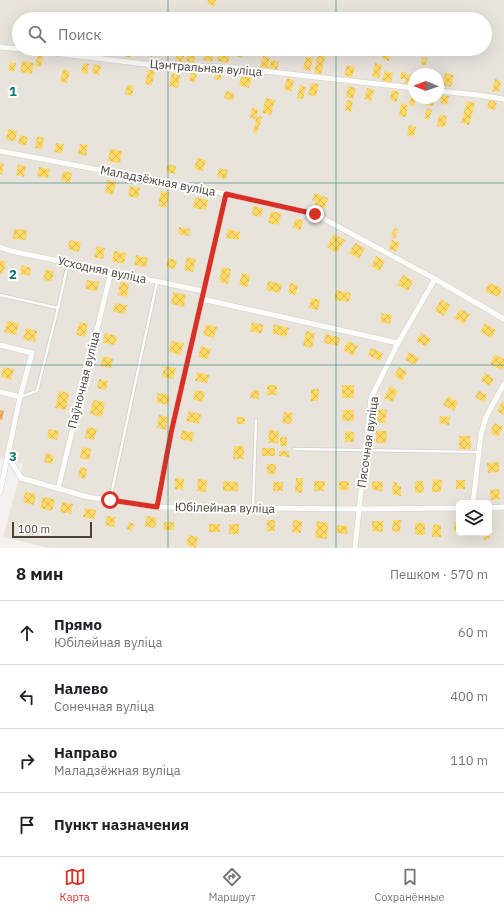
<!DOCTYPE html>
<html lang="ru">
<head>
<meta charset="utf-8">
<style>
	:root { --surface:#fff; --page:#f6f6f6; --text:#202124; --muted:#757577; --line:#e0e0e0; --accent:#d93025 }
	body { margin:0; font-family:"IBM Plex Sans",sans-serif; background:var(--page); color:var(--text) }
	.controls { position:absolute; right:12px; bottom:12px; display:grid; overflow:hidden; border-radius:6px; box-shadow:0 4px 16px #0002 }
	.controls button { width:36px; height:36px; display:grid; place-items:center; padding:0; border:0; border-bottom:1px solid var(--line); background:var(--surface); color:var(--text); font:20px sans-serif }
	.compass { position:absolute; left:408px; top:68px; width:36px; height:36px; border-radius:50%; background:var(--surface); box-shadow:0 4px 16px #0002; rotate:271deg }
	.scale { position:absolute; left:12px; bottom:10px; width:80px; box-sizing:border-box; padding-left:4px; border:2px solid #4c4238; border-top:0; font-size:11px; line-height:14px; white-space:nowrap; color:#4c4238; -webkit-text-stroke:3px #fff; paint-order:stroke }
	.stop { position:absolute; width:12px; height:12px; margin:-9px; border:3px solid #d93025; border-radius:50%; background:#fff }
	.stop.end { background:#d93025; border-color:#fff; box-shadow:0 1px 4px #0008 }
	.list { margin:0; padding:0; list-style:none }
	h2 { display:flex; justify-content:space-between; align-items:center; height:52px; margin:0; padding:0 16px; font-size:17px }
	h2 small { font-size:13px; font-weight:400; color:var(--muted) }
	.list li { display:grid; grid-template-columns:26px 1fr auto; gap:12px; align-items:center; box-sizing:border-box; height:64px; padding:0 16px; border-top:1px solid var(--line) }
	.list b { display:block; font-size:15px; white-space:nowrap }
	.list p { margin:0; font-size:13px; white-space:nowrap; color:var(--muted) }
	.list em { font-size:13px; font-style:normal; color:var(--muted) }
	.icon { flex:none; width:22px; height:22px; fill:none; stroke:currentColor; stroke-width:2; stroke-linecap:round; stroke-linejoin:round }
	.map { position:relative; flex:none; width:504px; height:548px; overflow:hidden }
	.search { position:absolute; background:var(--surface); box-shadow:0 4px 16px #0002; left:12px; right:12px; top:12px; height:44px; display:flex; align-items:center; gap:10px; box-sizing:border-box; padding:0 14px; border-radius:22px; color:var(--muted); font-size:15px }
	.sheet { height:308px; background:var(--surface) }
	nav { display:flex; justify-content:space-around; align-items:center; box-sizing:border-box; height:56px; border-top:1px solid var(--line); background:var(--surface); font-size:11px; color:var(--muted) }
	nav a { display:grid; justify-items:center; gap:2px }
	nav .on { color:var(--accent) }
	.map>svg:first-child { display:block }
</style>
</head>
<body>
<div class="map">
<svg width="504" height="548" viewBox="0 0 504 548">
	<defs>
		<pattern id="homes-cross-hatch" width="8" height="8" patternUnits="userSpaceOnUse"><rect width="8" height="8" fill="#ffd966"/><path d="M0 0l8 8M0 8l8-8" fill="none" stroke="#dcbb59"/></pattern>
		<pattern id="health-cross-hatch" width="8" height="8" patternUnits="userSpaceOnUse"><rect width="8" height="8" fill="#f6b26b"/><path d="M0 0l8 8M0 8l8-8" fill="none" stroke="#c99259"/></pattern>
	</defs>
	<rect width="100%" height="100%" fill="#f4f1ee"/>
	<!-- residential -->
	<path fill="#e8e3db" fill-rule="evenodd" d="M0 0H504V548H50L3 537 23 464 0 458ZM19 19H485V49H19ZM414 74H438V98H414ZM459 503H489V533H459Z"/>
	<!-- homes -->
	<g fill="url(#homes-cross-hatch)">
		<path d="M208 0H216L215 6 207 4Z"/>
		<path d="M16 33H19V43L14 42Z"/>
		<path d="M80 49H88L87 54 79 52Z"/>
		<path d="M126 49H133L131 58 125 57Z"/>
		<path d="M146 49H153L152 57 145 55Z"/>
		<path d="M158 49H171L170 55 158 53Z"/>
		<path d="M206 49 215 50 212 62 203 60Z"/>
		<path d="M220 49 230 52 228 63 217 61Z"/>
		<path d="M235 49H244L242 58 234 56Z"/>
		<path d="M384 49 391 50 389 61 382 59Z"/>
		<path d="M418 49H426L424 55 417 53Z"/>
		<path d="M177 51 185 53 183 62 175 60Z"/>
		<path d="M188 51 196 53 194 63 186 61Z"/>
		<path d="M38 54 43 55 41 67 35 66Z"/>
		<path d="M318 54 325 56 321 75 314 73Z"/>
		<path d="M263 56 270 58 268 69 260 67Z"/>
		<path d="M306 57 313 58 310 71 303 69Z"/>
		<path d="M422 57 427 58 426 65H421Z"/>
		<path d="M271 60 279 62 277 71 269 69Z"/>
		<path d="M22 61 34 63 32 74 20 72Z"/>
		<path d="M10 62 16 63 14 72 8 70Z"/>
		<path d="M83 63 89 64 87 74 81 73Z"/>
		<path d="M375 63 382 65 379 78 372 76Z"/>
		<path d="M94 64 101 66 99 75 92 73Z"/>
		<path d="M347 65 355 67 352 77 344 75Z"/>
		<path d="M63 69 70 71 67 83 60 82Z"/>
		<path d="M148 69 155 71 152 85 145 84Z"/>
		<path d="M191 71 197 73 195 82 189 81Z"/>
		<path d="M385 71 393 73 391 83 382 80Z"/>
		<path d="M215 72 222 74 221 80 214 79Z"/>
		<path d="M401 72H406V79H400Z"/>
		<path d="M172 73 180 75 178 88 169 86Z"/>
		<path d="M445 73 454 75 451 87 442 85Z"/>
		<path d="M242 74 252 77 249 88 239 85Z"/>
		<path d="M407 74 414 75 413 86 405 84Z"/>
		<path d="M287 78 294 80 292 91 284 90Z"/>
		<path d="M495 79 501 81 499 92 492 91Z"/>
		<path d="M311 83 319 84 316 96 308 95Z"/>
		<path d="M127 85 134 86 132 96 125 94Z"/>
		<path d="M300 85 306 87 303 99 297 98Z"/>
		<path d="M348 86 356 88 353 99 346 97Z"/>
		<path d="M367 88 374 90 371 101 364 99Z"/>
		<path d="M392 90 399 92 397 102 390 100Z"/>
		<path d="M226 91 234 93 233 101 224 98Z"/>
		<path d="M412 93 414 94V98H416L414 106 409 105Z"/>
		<path d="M442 95 449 96 447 105 440 103Z"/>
		<path d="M266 98 275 100 271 115 262 113Z"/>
		<path d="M428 98H435L433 106 426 105Z"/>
		<path d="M347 100 353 101 351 112 345 110Z"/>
		<path d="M489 100 497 102 495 110 487 108Z"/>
		<path d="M467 101 475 103 469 125 461 123Z"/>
		<path d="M401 103 408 105 406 117 399 116Z"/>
		<path d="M252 108 258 109 257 116 262 117 258 131H257V134L253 133 256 119 250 118Z"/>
		<path d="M427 108 432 110 429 120 424 118Z"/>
		<path d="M439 115 447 116 445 127 437 126Z"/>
		<path d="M409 125 416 127 414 137 407 135Z"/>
		<path d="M8 129 17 131 15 141 6 140Z"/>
		<path d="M20 135 28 137 26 145 18 144Z"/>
		<path d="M37 136 44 138 42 149 35 148Z"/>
		<path d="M56 143 64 144 62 153 54 152Z"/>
		<path d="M80 144 88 145 86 156 78 154Z"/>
		<path d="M110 149 122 151 120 163 108 161Z"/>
		<path d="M197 158 206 160 203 171 194 169Z"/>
		<path d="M0 163 4 164 2 175 0 174Z"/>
		<path d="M167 164 176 166 175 174 166 172Z"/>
		<path d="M18 165 26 166 24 177 16 175Z"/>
		<path d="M39 167 50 169 48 178 37 176Z"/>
		<path d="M219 168 228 170 226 179 217 177Z"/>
		<path d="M63 171 72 173 70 183 61 181Z"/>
		<path d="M107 180 116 182 113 195 105 193Z"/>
		<path d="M130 186 140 188 138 198 128 196Z"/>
		<path d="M161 191 170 193 166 208 158 206Z"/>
		<path d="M315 193 328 198 324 209 315 205 316 202 312 200Z"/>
		<path d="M195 197 208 200 206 210 193 208Z"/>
		<path d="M253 206 263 208 261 217 252 215Z"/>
		<path d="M271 211 281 213 279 225 268 223Z"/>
		<path d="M295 219 303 220 301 230 293 228Z"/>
		<path d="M179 227 190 229 189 236 178 234Z"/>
		<path d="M394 228 398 229 395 239 391 237Z"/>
		<path d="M14 229 27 230 26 240 13 239Z"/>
		<path d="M227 229 240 232 239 240 226 238Z"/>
		<path d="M334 234 345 240 337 253 327 247Z"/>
		<path d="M69 240 81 242 79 252 68 249Z"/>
		<path d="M392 240 400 243 396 252 389 249Z"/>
		<path d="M355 243 365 248 359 259 349 253Z"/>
		<path d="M97 246 105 248 103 259 94 257Z"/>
		<path d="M114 251 126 253 124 264 112 261Z"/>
		<path d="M136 255 148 258 146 267 134 265Z"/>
		<path d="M376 256 385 261 380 271 371 266Z"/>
		<path d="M187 257 196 259 193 272 184 270Z"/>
		<path d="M168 258 177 260 175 269 166 267Z"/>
		<path d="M0 260 6 262 3 274 0 273Z"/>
		<path d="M22 265 31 268 30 276 20 274Z"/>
		<path d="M222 267 231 269 228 284 219 282Z"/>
		<path d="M45 270 54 271 52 281 43 280Z"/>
		<path d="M242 273 250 275 248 287 239 285Z"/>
		<path d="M403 275 413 281 408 291 397 285Z"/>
		<path d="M87 280 99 282 97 291 85 289Z"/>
		<path d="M268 281 282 284 280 293 266 290Z"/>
		<path d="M120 282 129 284 127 297 118 295Z"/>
		<path d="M290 283 298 285 296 295 288 293Z"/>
		<path d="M489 283 502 288 499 297 485 292Z"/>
		<path d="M336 290 351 293 349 302 334 300Z"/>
		<path d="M173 292 186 295 184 307 171 304Z"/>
		<path d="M311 298 320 300 318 310 309 308Z"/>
		<path d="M441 299 450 305 444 316 435 311Z"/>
		<path d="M115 303 127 305 125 314 113 312Z"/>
		<path d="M460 309 470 314 464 324 454 318Z"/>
		<path d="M382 313 392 315 390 324 380 322Z"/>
		<path d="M7 321 19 323 16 335 4 332Z"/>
		<path d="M79 322 88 324 85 337 76 335Z"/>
		<path d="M252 322 264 325 261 334 250 331Z"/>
		<path d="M485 323 496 330 491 338 480 332Z"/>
		<path d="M206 324 217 327 214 338 203 335Z"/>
		<path d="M274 324 289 328 286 337 272 333Z"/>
		<path d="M26 328 37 331 35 342 23 339Z"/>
		<path d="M306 331 315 333 312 348 303 346Z"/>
		<path d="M105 333 117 336 115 345 103 343Z"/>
		<path d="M421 333 431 339 426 347 416 341Z"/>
		<path d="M325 334 340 337 339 346 324 343Z"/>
		<path d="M171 341 184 343 181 355 169 352Z"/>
		<path d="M348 341 358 346 353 356 343 350Z"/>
		<path d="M201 346 211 349 208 359 198 357Z"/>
		<path d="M371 348 383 353 380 361 368 355Z"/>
		<path d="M409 352 419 358 415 365 405 360Z"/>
		<path d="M495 354 504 359V366L502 370 490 364Z"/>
		<path d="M103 356 113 359 111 368 101 366Z"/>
		<path d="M164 366 176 368 173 379 162 377Z"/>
		<path d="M3 367 14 369 11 380 1 377Z"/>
		<path d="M399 367 407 372 402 381 394 376Z"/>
		<path d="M197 372 209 375 207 383 195 381Z"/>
		<path d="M485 373 494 379 490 386 481 381Z"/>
		<path d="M99 379 108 381 106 390 97 388Z"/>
		<rect x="267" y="385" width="10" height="10"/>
		<rect x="342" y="385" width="12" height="13"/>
		<path d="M390 386 398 391 392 402 384 398Z"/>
		<path d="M311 389H319L318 401H311Z"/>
		<path d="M195 390 205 392 203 402 193 400Z"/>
		<path d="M254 390 260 391 258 399 250 398 251 392H253Z"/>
		<path d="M59 391 69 393 66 410 55 408Z"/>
		<path d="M479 391 487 395 484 402 475 397Z"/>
		<path d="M158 393 170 395 168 405 156 402Z"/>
		<path d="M448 396 458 402 454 411 443 405Z"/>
		<path d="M93 400 105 402 102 417 90 414Z"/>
		<path d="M502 402 504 403V415L497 411Z"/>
		<path d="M378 409 387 410 385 423 376 422Z"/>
		<path d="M343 410H354V421H342Z"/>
		<path d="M189 411 201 414 199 424 186 421Z"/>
		<path d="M284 412 293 413 291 424 282 423Z"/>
		<path d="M159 415 168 417 166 430 157 428Z"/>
		<path d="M440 416 450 417 449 425 439 423Z"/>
		<rect x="237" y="417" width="8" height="7"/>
		<path d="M494 423 503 427 498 437 490 433Z"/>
		<path d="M87 427 97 429 94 440 85 438Z"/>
		<path d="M49 429 59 431 57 440 47 438Z"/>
		<path d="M182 430 194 433 192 442 180 439Z"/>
		<path d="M269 430 279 431 278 443H268Z"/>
		<path d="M345 431 354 432V442H345Z"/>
		<path d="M376 431H387L386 443H376Z"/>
		<path d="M459 436H470L471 449H459Z"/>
		<rect x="280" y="437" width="7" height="9"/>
		<path d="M234 446H244V459H233Z"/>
		<path d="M82 447 91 449 89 460 80 458Z"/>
		<rect x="262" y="448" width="13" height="8"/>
		<path d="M279 451H289V457L279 456Z"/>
		<path d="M46 453 54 455 52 464 44 462Z"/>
		<path d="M499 462V472L488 473 487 463Z"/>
		<rect x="267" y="464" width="9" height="10"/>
		<path d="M80 467 87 469 85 479 78 477Z"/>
		<path d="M175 478 184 479 183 490 175 489Z"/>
		<path d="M296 478H303L302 493 295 492Z"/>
		<path d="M198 479 207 480 206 492 197 491Z"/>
		<path d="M433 479 442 480 441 492H432Z"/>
		<rect x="456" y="480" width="9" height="9"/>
		<path d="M223 481 238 482V491H223Z"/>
		<path d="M314 481H325L324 491H314Z"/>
		<rect x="339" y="481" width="10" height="9"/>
		<path d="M372 481 383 482 382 491 372 490Z"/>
		<path d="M415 481H423L424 492 415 493Z"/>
		<rect x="273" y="482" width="10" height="9"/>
		<path d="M393 482H397V486H401V496L392 494Z"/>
		<path d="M499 489 500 499 491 500 490 490Z"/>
		<path d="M25 492 36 494 34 505 23 502Z"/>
		<path d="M43 497 55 499 52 511 40 508Z"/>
		<path d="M62 502 73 504 71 514 60 512Z"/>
		<path d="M85 508 96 510 94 519 83 517Z"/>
		<path d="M107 516 116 517 114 527 105 525Z"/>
		<path d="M147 516 157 518 155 528 144 526Z"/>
		<rect x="267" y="520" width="8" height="11"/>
		<path d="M293 520 302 521 301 533 292 532Z"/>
		<path d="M393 520H401L400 532 392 531Z"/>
		<path d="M317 521 328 523 327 539 315 538Z"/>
		<path d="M372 521H383V532L372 531Z"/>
		<path d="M129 522 134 524 132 531 127 529Z"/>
		<path d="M164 522H174V530H163Z"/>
		<rect x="454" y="522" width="5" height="10"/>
		<rect x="415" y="523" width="10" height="12"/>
		<rect x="209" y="524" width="11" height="8"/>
		<rect x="229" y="524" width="10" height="10"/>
		<path d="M433 524 441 525V537H432Z"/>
		<path d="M337 525 348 526 347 534 336 533Z"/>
		<path d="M480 533H490V539L484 540 483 535H480Z"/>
		<path d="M189 535 198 537 196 548 186 545Z"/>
	</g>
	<!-- health -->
	<path fill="url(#health-cross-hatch)" d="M0 410 4 411 2 420H0Z"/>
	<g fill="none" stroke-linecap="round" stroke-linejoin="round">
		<!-- lane casing -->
		<g stroke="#d2cfcb" stroke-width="4">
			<g id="lane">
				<path d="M0 295 58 308 68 263"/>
				<path d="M20 397 37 391 58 308"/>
				<path d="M294 449 479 452"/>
				<path d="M110 500 157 282"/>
				<path d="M253 508 256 420"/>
			</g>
		</g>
		<!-- street casing -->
		<g stroke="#d2cfcb" stroke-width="6">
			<g id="street">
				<path d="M0 47 19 49"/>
				<path d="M21 49 153 65 228 67 414 88"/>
				<path d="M438 91 478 95 504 99"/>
				<path d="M0 151 226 194 315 214 435 279 504 319"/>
				<path d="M0 247 11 251 203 291"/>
				<path d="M202 299 398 343"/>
				<path d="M0 345 32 353 20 397 0 492"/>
				<path d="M0 392 20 397"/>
				<path d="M8 456 21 478 88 497 157 507 359 509 459 508"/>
				<path d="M58 489 111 272"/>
				<path d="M473 503 481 434 486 417 504 384"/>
				<path d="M157 507 171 433 226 194"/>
				<path d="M489 508 504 507"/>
				<path d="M355 548 371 398 398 343 435 279"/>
			</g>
		</g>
		<!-- lane -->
		<use href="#lane" stroke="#fdfdfc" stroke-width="2.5"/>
		<!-- street -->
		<use href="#street" stroke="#fdfdfc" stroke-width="5"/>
	</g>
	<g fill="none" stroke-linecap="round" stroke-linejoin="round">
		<!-- route -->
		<path stroke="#d93025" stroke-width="5" d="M110 500 157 507 171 433 226 194 315 214"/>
	</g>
	<!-- grid -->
	<path fill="none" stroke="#0f766e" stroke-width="1" stroke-opacity="0.55" d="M168 0V19M336 0V19M168 49V548M336 49V548M0 183H504M0 365H504"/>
	<g text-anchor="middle" stroke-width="4" stroke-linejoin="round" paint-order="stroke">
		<!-- street labels -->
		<g font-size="12" fill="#4c4238" stroke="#fff">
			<text transform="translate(206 68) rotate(4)" y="4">Цэнтральная вуліца</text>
			<text transform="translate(158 181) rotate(11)" y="4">Маладзёжная вуліца</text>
			<text transform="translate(102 270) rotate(12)" y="4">Усходняя вуліца</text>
			<text transform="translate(84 380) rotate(-76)" y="4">Паўночная вуліца</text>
			<text transform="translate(368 442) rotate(-82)" y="4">Пясочная вуліца</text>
			<text transform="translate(225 508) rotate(1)" y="4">Юбілейная вуліца</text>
		</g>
	</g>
	<g font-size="13" text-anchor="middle" font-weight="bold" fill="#0f766e" stroke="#fff" stroke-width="4" stroke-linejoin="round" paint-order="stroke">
		<text x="13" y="96">1</text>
		<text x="13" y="279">2</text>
		<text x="13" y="461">3</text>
	</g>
</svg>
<div class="controls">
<button><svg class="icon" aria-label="layers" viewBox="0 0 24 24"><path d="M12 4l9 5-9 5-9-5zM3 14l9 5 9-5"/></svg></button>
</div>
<svg class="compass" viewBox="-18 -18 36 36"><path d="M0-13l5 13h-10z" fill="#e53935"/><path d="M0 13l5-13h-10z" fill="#757577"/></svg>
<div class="scale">100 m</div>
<div class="stop" style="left:110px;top:500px"></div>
<div class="stop end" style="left:315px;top:214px"></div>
<div class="search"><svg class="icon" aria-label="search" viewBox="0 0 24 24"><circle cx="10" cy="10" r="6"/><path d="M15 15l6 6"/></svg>Поиск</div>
</div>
<section class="sheet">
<h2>8 мин<small>Пешком · 570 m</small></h2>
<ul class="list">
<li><svg class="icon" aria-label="ahead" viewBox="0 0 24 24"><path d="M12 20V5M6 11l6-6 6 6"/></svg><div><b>Прямо</b><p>Юбілейная вуліца</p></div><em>60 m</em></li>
<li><svg class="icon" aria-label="left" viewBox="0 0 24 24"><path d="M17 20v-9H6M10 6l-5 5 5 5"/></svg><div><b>Налево</b><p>Сонечная вуліца</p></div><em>400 m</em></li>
<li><svg class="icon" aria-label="right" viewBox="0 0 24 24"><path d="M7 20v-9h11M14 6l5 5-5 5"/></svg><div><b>Направо</b><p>Маладзёжная вуліца</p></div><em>110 m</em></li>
<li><svg class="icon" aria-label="arrive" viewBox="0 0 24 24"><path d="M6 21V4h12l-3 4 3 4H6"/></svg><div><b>Пункт назначения</b></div></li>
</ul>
</section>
<nav>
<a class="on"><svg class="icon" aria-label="map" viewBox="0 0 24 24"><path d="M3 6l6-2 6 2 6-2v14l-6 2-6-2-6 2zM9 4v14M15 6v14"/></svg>Карта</a>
<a><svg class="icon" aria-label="directions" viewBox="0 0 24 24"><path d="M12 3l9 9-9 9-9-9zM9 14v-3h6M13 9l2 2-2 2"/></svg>Маршрут</a>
<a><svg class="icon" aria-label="saved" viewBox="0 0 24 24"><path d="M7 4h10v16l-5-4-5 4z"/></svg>Сохранённые</a>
</nav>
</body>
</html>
